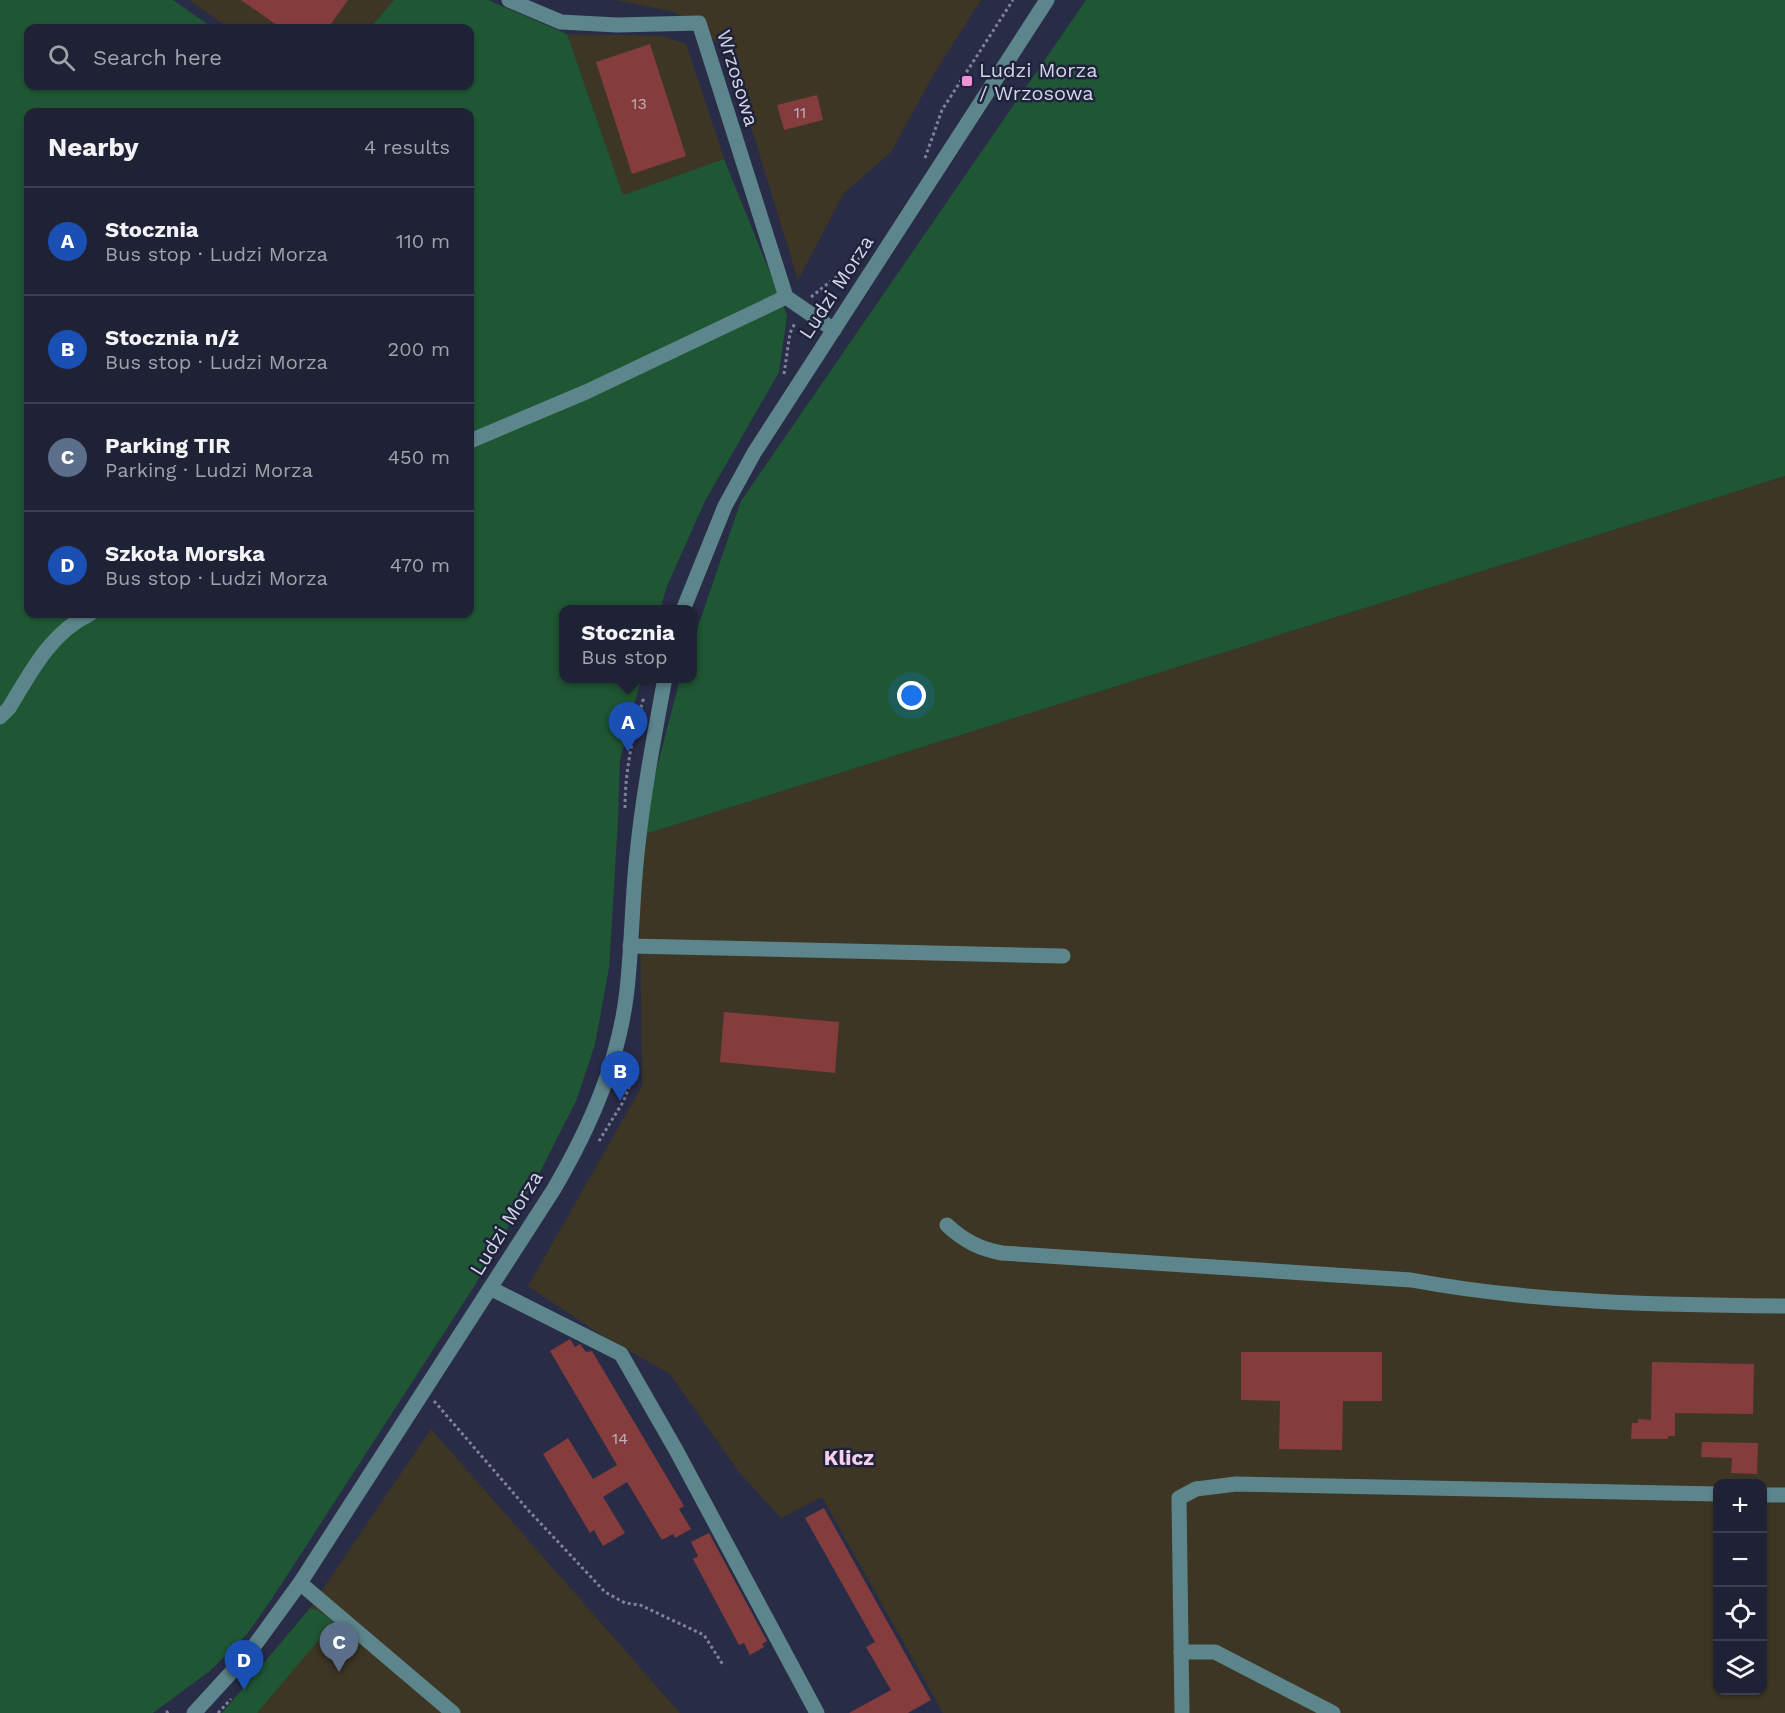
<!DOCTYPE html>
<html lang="en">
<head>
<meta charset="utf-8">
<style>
	:root { --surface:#1f2134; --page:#2c2e40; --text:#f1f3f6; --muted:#a1a3ac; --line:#3c3e4f; --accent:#8c9099 }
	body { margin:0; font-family:"Work Sans",sans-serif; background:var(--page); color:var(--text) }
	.controls { position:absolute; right:18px; bottom:18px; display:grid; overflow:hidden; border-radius:12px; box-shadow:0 2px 4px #0004 }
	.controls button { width:54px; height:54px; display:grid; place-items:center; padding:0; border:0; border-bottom:2px solid var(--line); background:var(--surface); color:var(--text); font:30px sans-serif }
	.you { position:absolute; left:912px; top:696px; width:21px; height:21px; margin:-15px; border:4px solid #fff; border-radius:50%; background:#1a73e8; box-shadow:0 0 0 9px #1a73e833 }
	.badge { display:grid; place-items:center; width:39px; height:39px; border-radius:50%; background:var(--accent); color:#fff; font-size:20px; font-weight:700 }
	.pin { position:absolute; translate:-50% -50px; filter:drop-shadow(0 2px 3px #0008) }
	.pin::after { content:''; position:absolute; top:32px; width:21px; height:18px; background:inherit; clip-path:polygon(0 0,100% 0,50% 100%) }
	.popup { position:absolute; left:559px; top:605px; width:138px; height:78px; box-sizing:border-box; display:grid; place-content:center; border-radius:12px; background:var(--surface); filter:drop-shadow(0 2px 4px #0005); font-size:20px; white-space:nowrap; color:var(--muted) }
	.popup b { font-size:22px; color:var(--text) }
	.popup::after { content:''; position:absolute; left:50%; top:100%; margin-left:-12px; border:12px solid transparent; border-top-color:var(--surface) }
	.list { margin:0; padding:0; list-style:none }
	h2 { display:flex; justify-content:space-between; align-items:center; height:78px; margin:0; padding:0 24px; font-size:26px }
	h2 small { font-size:20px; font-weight:400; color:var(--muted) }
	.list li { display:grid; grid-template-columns:39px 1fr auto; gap:18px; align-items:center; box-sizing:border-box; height:108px; padding:0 24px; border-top:2px solid var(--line) }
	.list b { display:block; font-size:22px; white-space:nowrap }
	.list p { margin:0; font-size:20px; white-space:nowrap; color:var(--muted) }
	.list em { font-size:20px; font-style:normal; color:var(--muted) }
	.icon { flex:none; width:33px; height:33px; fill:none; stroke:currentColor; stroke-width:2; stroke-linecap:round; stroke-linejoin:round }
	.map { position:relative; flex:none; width:1785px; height:1713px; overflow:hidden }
	.search { position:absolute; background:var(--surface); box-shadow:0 2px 4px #0004; left:24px; top:24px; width:450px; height:66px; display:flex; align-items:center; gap:15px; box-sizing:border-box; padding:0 21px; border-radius:12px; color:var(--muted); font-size:22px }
	.panel { position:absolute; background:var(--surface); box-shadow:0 2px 4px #0004; left:24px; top:108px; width:450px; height:510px; border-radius:12px }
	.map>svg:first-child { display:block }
</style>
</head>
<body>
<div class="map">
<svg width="1785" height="1713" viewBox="0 0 1785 1713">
	<rect width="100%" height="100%" fill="#292c46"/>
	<!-- industrial -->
	<g fill="#3d3624" fill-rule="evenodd">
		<path d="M189 0H394L370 28H229Z"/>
		<path d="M615 0H981L935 72 891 152 844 193 798 280 727 49 674 12Z"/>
		<path d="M567 34 662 36 686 44 724 159 623 195Z"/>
		<path d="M1785 476V1713H943L822 1497 781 1518 739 1472 670 1374 601 1335 528 1286 642 1086 639 836ZM1718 1484H1762V1690H1718Z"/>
		<path d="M431 1429 680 1713H222L297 1627Z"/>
	</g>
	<!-- green -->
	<g fill="#1f5734" fill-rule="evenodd">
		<path d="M0 0H173L213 28H28V86H295L301 90H318L322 86H470V28H370L394 0H488L567 34 623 195 724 159 787 315 779 372 705 501 667 586 660 609 564 610V678L641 679 620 760 618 821 609 968 595 1044 576 1101 541 1170 475 1285 273 1597 247 1634 211 1670 153 1713H0ZM28 112H470V614H28Z"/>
		<path d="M1086 0H1785V476L639 836 680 679 692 678 693 641 741 501Z"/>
		<path d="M310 1608 318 1610 334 1622 257 1713H222Z"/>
	</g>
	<!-- building -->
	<g fill="#853c3d">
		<path d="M241 0H348L328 28H281Z"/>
		<path d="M650 44 686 156 632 174 596 62Z"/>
		<path d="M817 95 823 120 784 130 777 105Z"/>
		<path d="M724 1012 839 1022 835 1073 720 1062Z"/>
		<path d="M570 1339 575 1347 580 1344 586 1352 592 1351 684 1506 679 1509 691 1529 675 1538 673 1534 662 1540 627 1482 603 1497 625 1533 603 1546 594 1530 590 1533 543 1454 568 1438 593 1479 617 1465 550 1351Z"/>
		<path d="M1241 1352H1382V1401H1343L1342 1450 1279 1449 1280 1401 1241 1400Z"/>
		<path d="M1652 1362 1754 1364 1753 1414 1675 1413V1436H1668V1439H1631L1632 1423H1638V1419L1651 1420Z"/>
		<path d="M1702 1442 1758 1443 1757 1474 1731 1473 1732 1458 1701 1457Z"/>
		<path d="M824 1508 931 1700 908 1713H849L891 1690 866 1647 875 1642 805 1518Z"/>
		<path d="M709 1533 767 1641 762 1644 764 1647 750 1655 744 1643 739 1645 693 1559 698 1556 691 1542Z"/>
	</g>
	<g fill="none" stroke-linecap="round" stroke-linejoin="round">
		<!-- path -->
		<g stroke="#808398" stroke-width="3" stroke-dasharray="3 3" stroke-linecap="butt">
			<path d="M925 158 942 110 1013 0"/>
			<path d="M811 297 860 258"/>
			<path d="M784 374 790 333 795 323"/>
			<path d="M625 808C625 769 633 734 644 697"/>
			<path d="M599 1141 623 1102 632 1080"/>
			<path d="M434 1401 529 1511 605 1592 625 1603 640 1605 704 1635 723 1665"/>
			<path d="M166 1713 170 1710"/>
			<path d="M218 1713 231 1699"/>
		</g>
		<!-- minor -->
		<g stroke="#5d868c" stroke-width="15">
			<path d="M509 0 561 22 617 25 699 23 786 297 834 330"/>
			<path d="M470 441 586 392 786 297"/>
			<path d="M683 610 725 506 754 453 1047 0"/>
			<path d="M0 717 9 708C31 672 50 633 90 614"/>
			<path d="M630 946 1063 956"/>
			<path d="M947 1225C964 1241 980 1249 1002 1253L1411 1280C1534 1303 1661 1305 1785 1306"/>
			<path d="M490 1288 621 1354 676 1450 817 1713"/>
			<path d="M1762 1495H1785"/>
			<path d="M300 1583 453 1713"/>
			<path d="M1181 1652H1215L1333 1713"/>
			<path d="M194 1713 249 1653 300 1583 554 1189C590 1127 619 1062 627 990 632 945 632 899 637 854 643 795 654 737 665 678"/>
			<path d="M1182 1713 1179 1498 1196 1489 1236 1484 1718 1494"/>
		</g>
	</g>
	<!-- markers -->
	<rect fill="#f291d6" stroke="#1f223b" stroke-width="2" x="961" y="75" width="12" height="12" rx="3"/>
	<g text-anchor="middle" stroke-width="5" stroke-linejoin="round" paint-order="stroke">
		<!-- number labels -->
		<g font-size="16" fill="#c0b0bd">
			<text x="639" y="109">13</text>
			<text x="800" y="118">11</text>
			<text x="620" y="1444">14</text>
		</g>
		<!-- poi labels -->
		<g font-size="20" fill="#d4d7e8" stroke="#1f223b" text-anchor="start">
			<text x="979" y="77">Ludzi Morza<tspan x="979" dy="23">/ Wrzosowa</tspan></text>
		</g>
		<!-- street labels -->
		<g font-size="20" fill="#d4d7e8" stroke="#1f223b">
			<text transform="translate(738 78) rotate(73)" y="7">Wrzosowa</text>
			<text transform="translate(836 287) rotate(-57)" y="7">Ludzi Morza</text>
			<text transform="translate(506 1223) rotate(-58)" y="7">Ludzi Morza</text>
		</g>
		<!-- neighbourhood labels -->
		<g font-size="21" font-weight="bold" fill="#facfec" stroke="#1f223b">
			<text x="849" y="1465">Klicz</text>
		</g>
	</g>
</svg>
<div class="controls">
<button>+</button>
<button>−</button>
<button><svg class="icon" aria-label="locate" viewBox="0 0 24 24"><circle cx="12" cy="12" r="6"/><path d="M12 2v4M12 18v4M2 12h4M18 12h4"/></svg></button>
<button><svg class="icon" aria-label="layers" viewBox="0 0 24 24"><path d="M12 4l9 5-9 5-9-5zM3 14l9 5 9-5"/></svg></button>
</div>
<div class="you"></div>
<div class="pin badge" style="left:628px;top:752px;background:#1a4fb4">A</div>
<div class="popup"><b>Stocznia</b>Bus stop</div>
<div class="pin badge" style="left:620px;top:1101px;background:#1a4fb4">B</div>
<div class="pin badge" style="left:339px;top:1672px;background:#5c6f8a">C</div>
<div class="pin badge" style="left:244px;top:1690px;background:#1a4fb4">D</div>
<div class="search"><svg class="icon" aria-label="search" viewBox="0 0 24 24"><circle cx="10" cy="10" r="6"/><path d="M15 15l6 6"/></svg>Search here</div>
<section class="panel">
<h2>Nearby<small>4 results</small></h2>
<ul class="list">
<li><span class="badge" style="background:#1a4fb4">A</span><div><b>Stocznia</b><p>Bus stop · Ludzi Morza</p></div><em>110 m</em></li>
<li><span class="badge" style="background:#1a4fb4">B</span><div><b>Stocznia n/ż</b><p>Bus stop · Ludzi Morza</p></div><em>200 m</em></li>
<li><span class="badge" style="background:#5c6f8a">C</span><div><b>Parking TIR</b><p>Parking · Ludzi Morza</p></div><em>450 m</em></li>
<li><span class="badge" style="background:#1a4fb4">D</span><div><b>Szkoła Morska</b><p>Bus stop · Ludzi Morza</p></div><em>470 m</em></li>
</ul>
</section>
</div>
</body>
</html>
